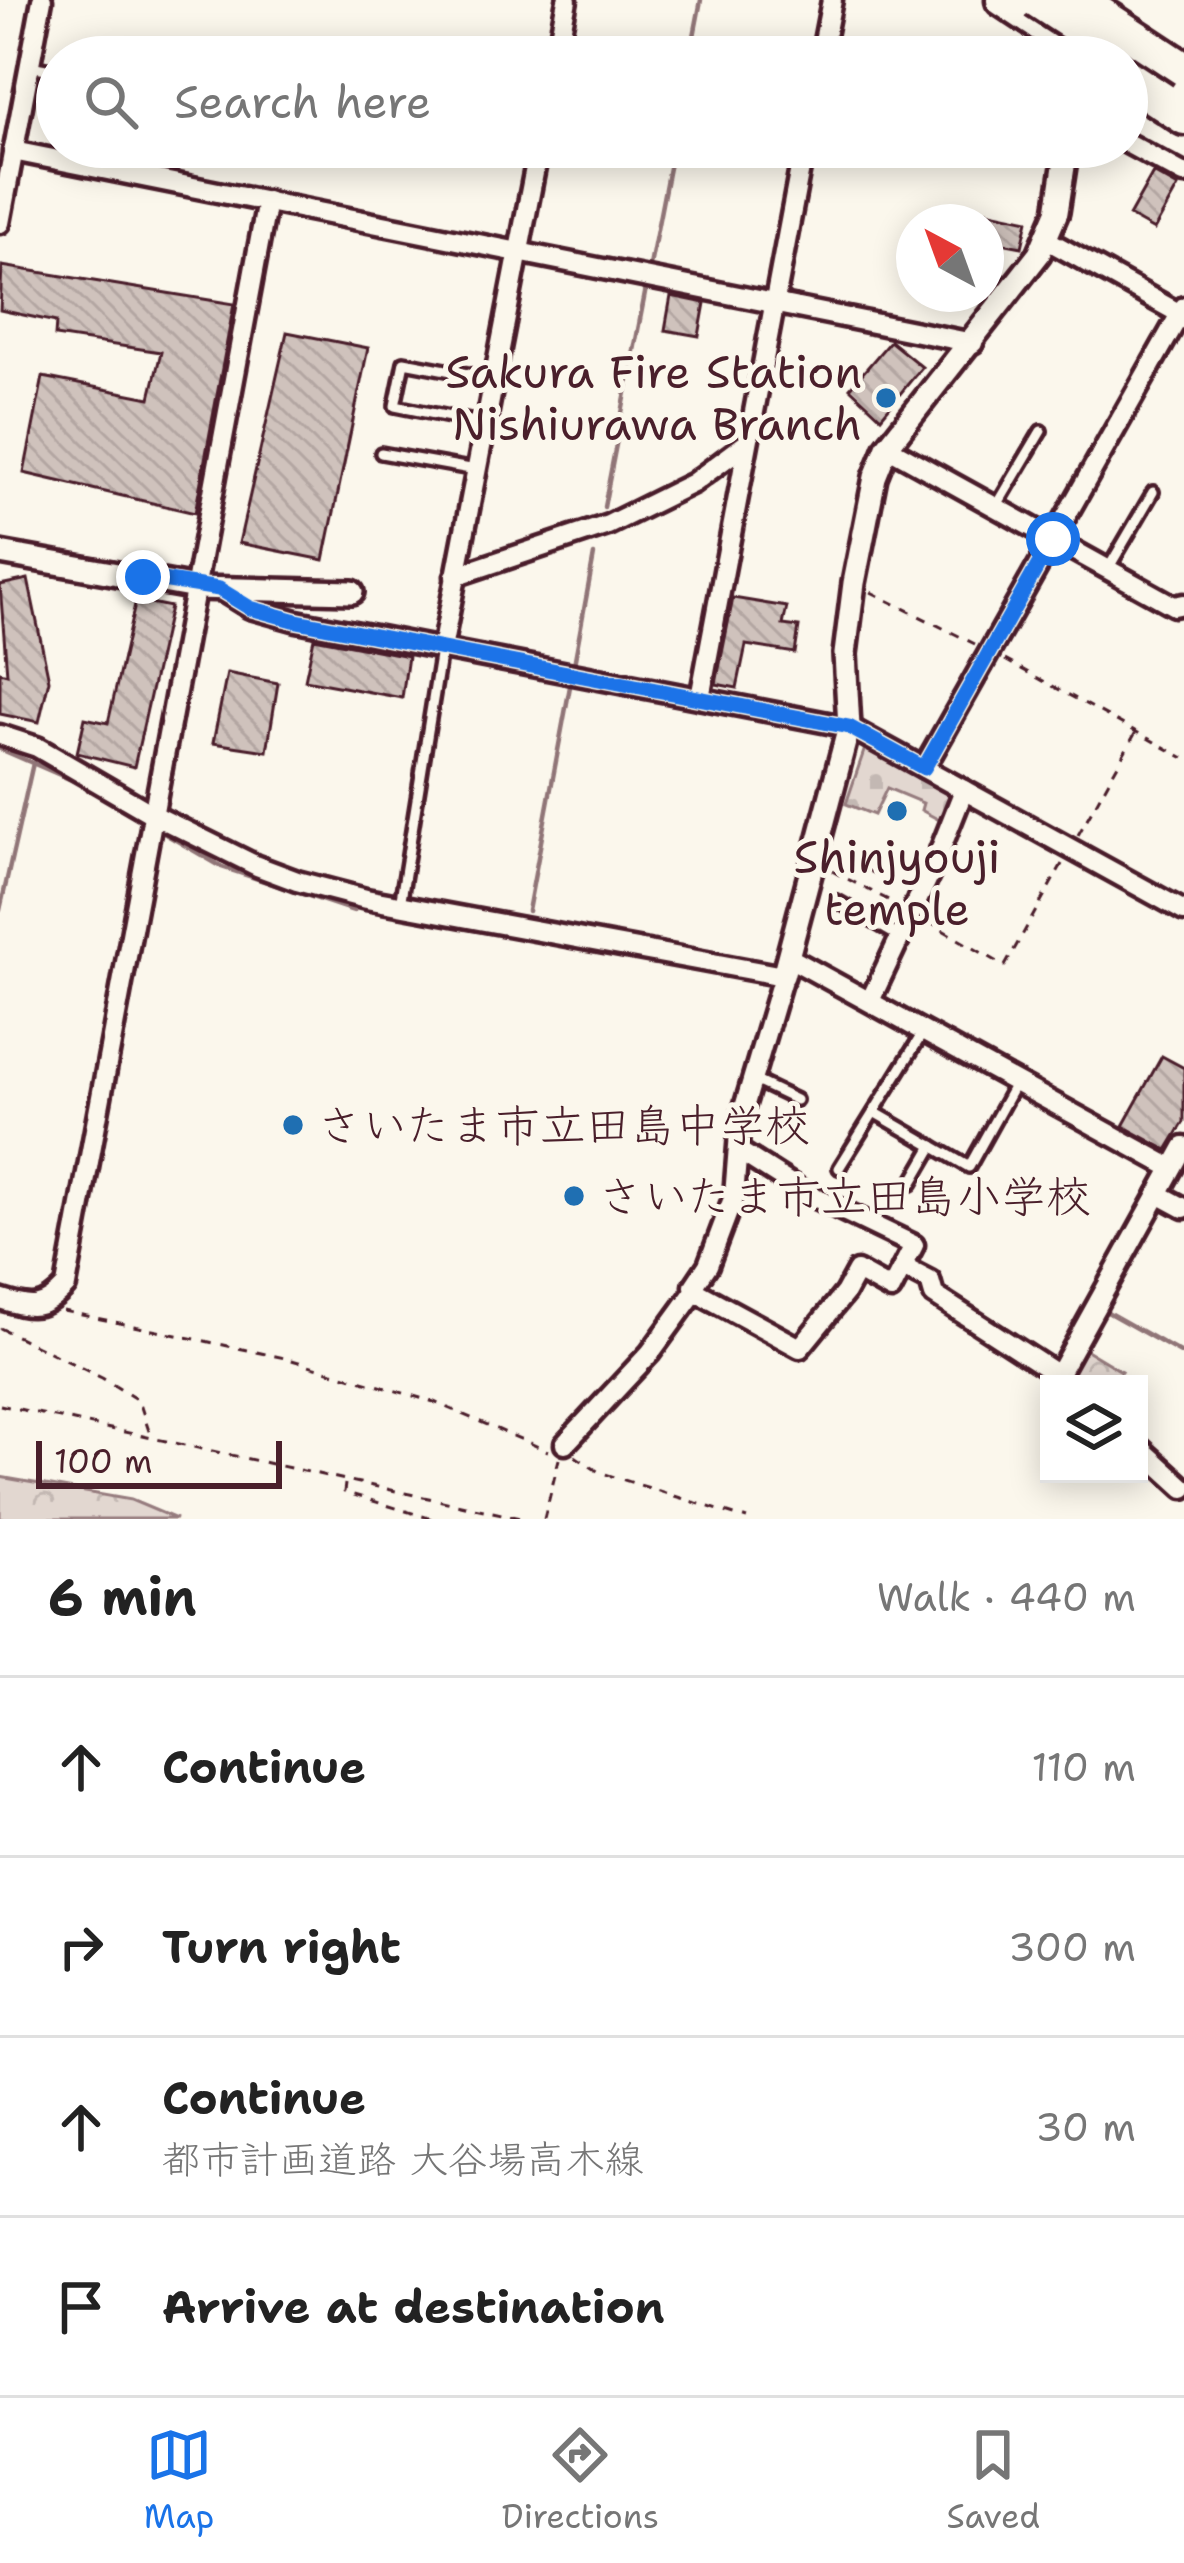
<!DOCTYPE html>
<html lang="en">
<head>
<meta charset="utf-8">
<style>
	:root { --surface:#fff; --page:#f2f2f2; --text:#222; --muted:#767676; --line:#e0e0e0; --accent:#1a73e8 }
	body { margin:0; font-family:"Shantell Sans","Klee One",sans-serif; background:var(--page); color:var(--text) }
	.controls { position:absolute; right:36px; bottom:36px; display:grid; overflow:hidden; border-radius:0px; box-shadow:0 6px 30px #0003 }
	.controls button { width:108px; height:108px; display:grid; place-items:center; padding:0; border:0; border-bottom:3px solid var(--line); background:var(--surface); color:var(--text); font:60px sans-serif }
	.compass { position:absolute; left:896px; top:204px; width:108px; height:108px; border-radius:50%; background:var(--surface); box-shadow:0 6px 30px #0003; rotate:319deg }
	.scale { position:absolute; left:36px; bottom:30px; width:246px; box-sizing:border-box; padding-left:12px; border:6px solid #4a1f2b; border-top:0; font-size:33px; line-height:42px; white-space:nowrap; color:#4a1f2b; -webkit-text-stroke:9px #fbf7ec; paint-order:stroke }
	.stop { position:absolute; width:36px; height:36px; margin:-27px; border:9px solid #1a73e8; border-radius:50%; background:#fff }
	.stop.end { background:#1a73e8; border-color:#fff; box-shadow:0 3px 12px #0008 }
	.list { margin:0; padding:0; list-style:none }
	h2 { display:flex; justify-content:space-between; align-items:center; height:156px; margin:0; padding:0 48px; font-size:51px }
	h2 small { font-size:39px; font-weight:400; color:var(--muted) }
	.list li { display:grid; grid-template-columns:78px 1fr auto; gap:36px; align-items:center; box-sizing:border-box; height:180px; padding:0 48px; border-top:3px solid var(--line) }
	.list b { display:block; font-size:45px; white-space:nowrap }
	.list p { margin:0; font-size:39px; white-space:nowrap; color:var(--muted) }
	.list em { font-size:39px; font-style:normal; color:var(--muted) }
	.icon { flex:none; width:66px; height:66px; fill:none; stroke:currentColor; stroke-width:2; stroke-linecap:round; stroke-linejoin:round }
	.map { position:relative; flex:none; width:1184px; height:1519px; overflow:hidden }
	.search { position:absolute; background:var(--surface); box-shadow:0 6px 30px #0003; left:36px; right:36px; top:36px; height:132px; display:flex; align-items:center; gap:30px; box-sizing:border-box; padding:0 42px; border-radius:66px; color:var(--muted); font-size:45px }
	.sheet { height:876px; background:var(--surface) }
	nav { display:flex; justify-content:space-around; align-items:center; box-sizing:border-box; height:168px; border-top:3px solid var(--line); background:var(--surface); font-size:33px; color:var(--muted) }
	nav a { display:grid; justify-items:center; gap:6px }
	nav .on { color:var(--accent) }
	.map>svg:first-child { display:block }
</style>
</head>
<body>
<div class="map">
<svg width="1184" height="1519" viewBox="0 0 1184 1519">
	<defs>
		<pattern id="cemetery-stones" width="16" height="16" patternUnits="userSpaceOnUse" patternTransform="scale(3)"><rect width="16" height="16" fill="#e2d7d0"/><path d="M2 7V4a2 2 0 0 1 4 0v3zM10 15v-3a2 2 0 0 1 4 0v3z" fill="#c3b8b3"/></pattern>
		<pattern id="park-crowns" width="20" height="18" patternUnits="userSpaceOnUse" patternTransform="scale(3)"><rect width="20" height="18" fill="#e2d7d0"/><path d="M2 6a3 3 0 1 1 6 0M12 15a3 3 0 1 1 6 0" fill="none" stroke="#c3b8b3"/></pattern>
		<pattern id="building-back-hatch" width="6" height="6" patternUnits="userSpaceOnUse" patternTransform="scale(3)"><rect width="6" height="6" fill="#cfc2bc"/><path d="M-1 5l2 2M0 0l6 6M5-1l2 2" fill="none" stroke="#b3a6a2"/></pattern>
	</defs>
	<rect width="100%" height="100%" fill="#fbf7ec"/>
	<filter id="ink" filterUnits="userSpaceOnUse"><feTurbulence type="fractalNoise" baseFrequency=".00833" numOctaves="2"/><feDisplacementMap in="SourceGraphic" scale="24" xChannelSelector="R" yChannelSelector="G"/><feConvolveMatrix kernelMatrix="1 2 1 2 8 2 1 2 1" color-interpolation-filters="sRGB"/></filter>
	<g filter="url(#ink)">
		<!-- cemetery -->
		<path fill="url(#cemetery-stones)" stroke="#967b7e" stroke-width="3" d="M865 748 948 790 954 796 943 822 921 810 923 803 887 788 874 815 846 804Z"/>
		<!-- park -->
		<g fill="url(#park-crowns)" stroke="#967b7e" stroke-width="3">
			<path d="M1078 1345 1121 1371 1111 1384H1058Z"/>
			<path d="M0 1477 131 1500 176 1519H0Z"/>
		</g>
		<g fill="none" stroke-linecap="round" stroke-linejoin="round">
			<!-- stream -->
			<g stroke="#907477" stroke-width="4.5">
				<path d="M690 57 701 0"/>
				<path d="M649 271 673 147"/>
				<path d="M604 507 647 283"/>
				<path d="M573 670 594 555"/>
				<path d="M0 749 76 782 146 822"/>
				<path d="M155 828 222 867 354 911"/>
				<path d="M0 910 33 763"/>
				<path d="M528 911 571 681"/>
				<path d="M1102 1309 1184 1355"/>
			</g>
		</g>
		<!-- building -->
		<g fill="url(#building-back-hatch)" stroke="#4a1f2b" stroke-width="3">
			<path d="M1153 173 1178 187 1154 230 1129 216Z"/>
			<path d="M986 211 1028 220 1022 247 986 240Z"/>
			<path d="M2 266 234 304 195 513 24 473 43 377 150 398 161 352 55 336 56 322 0 310Z"/>
			<path d="M671 296 705 303 699 336 665 330Z"/>
			<path d="M287 332 368 348 324 560 239 543Z"/>
			<path d="M890 341 922 367 881 417 850 388Z"/>
			<path d="M28 579 49 680 39 722 0 714V672L7 674 0 585Z"/>
			<path d="M733 598 787 607 783 625 799 627 795 653 746 645 737 688 716 684Z"/>
			<path d="M136 600 170 607 134 767 77 753 85 718 108 723Z"/>
			<path d="M314 638 408 656 402 698 305 680Z"/>
			<path d="M227 673 278 683 267 751 213 743Z"/>
			<path d="M1162 1056 1184 1068V1122L1167 1150 1123 1126Z"/>
		</g>
		<g fill="none" stroke-linecap="round" stroke-linejoin="round">
			<!-- service casing -->
			<g stroke="#4a1f2b" stroke-width="18">
				<g id="service">
					<path d="M30 66 57 71"/>
					<path d="M485 424 395 406 404 362 494 379"/>
					<path d="M381 453 476 470"/>
					<path d="M996 507 1041 431"/>
					<path d="M1108 569 1153 492"/>
					<path d="M874 865 924 886"/>
					<path d="M837 901 900 937"/>
					<path d="M400 905 441 650"/>
					<path d="M754 1080 796 1100"/>
					<path d="M874 1112 969 1167 1015 1084"/>
					<path d="M839 1168 924 1031"/>
					<path d="M911 1184 933 1146"/>
				</g>
			</g>
			<!-- minor casing -->
			<g stroke="#4a1f2b" stroke-width="27">
				<g id="minor">
					<path d="M556 57 567 0"/>
					<path d="M821 57 832 0"/>
					<path d="M1127 143 1184 174"/>
					<path d="M13 151 973 343"/>
					<path d="M0 223 42 0"/>
					<path d="M1047 240 1184 316"/>
					<path d="M887 447 1174 606 1184 604"/>
					<path d="M455 576 608 525 693 483 747 443"/>
					<path d="M219 589 250 608 297 621 849 727 1184 911"/>
					<path d="M442 649 539 147"/>
					<path d="M700 698 804 147"/>
					<path d="M0 735 37 747 154 815 257 866 297 881 366 899 783 976 740 1121 734 1196 708 1265 694 1286 695 1291 650 1353 565 1444"/>
					<path d="M924 768 1184 307"/>
					<path d="M788 957 1172 1168"/>
					<path d="M870 1001 935 863 964 790"/>
					<path d="M1158 1194 1184 1208"/>
					<path d="M903 1267 930 1281 934 1295 1058 1375"/>
					<path d="M695 1291 800 1348 845 1293 857 1271 891 1290 914 1245 802 1191 739 1151"/>
					<path d="M0 1299C31 1309 43 1311 66 1286L267 201"/>
					<path d="M1053 1384 1184 1147"/>
					<path d="M1139 1447 1184 1488"/>
				</g>
			</g>
			<!-- tertiary casing -->
			<g stroke="#4a1f2b" stroke-width="30">
				<g id="tertiary">
					<path d="M0 553 196 588 352 592"/>
					<path d="M783 976 849 727 845 654 854 583 875 477 887 447 1039 254 1057 212 1067 147"/>
				</g>
			</g>
			<!-- trunk casing -->
			<g stroke="#4a1f2b" stroke-width="39">
				<g id="trunk">
					<path d="M1002 0 1088 57"/>
					<path d="M1127 82 1184 119"/>
				</g>
			</g>
			<!-- motorway casing -->
			<g stroke="#4a1f2b" stroke-width="42">
				<path id="motorway" d="M1127 59 1184 96"/>
			</g>
			<!-- path -->
			<g stroke="#4a1f2b" stroke-width="3" stroke-dasharray="9 9" stroke-linecap="butt">
				<path d="M871 592 975 644"/>
				<path d="M1005 660 1184 758"/>
				<path d="M1078 835 1136 732"/>
				<path d="M832 871 898 905"/>
				<path d="M927 921 1005 966 1062 864"/>
				<path d="M63 1311 285 1358 434 1402 548 1451"/>
				<path d="M0 1328 102 1378 139 1401 151 1437"/>
				<path d="M0 1405 525 1519"/>
				<path d="M575 1456 599 1472 747 1519"/>
				<path d="M345 1484 344 1492 432 1519"/>
				<path d="M544 1519 559 1459"/>
			</g>
			<!-- service -->
			<use href="#service" stroke="#fbf7ec" stroke-width="9"/>
			<!-- minor -->
			<use href="#minor" stroke="#fbf7ec" stroke-width="18"/>
			<!-- tertiary -->
			<use href="#tertiary" stroke="#fbf7ec" stroke-width="21"/>
			<!-- trunk -->
			<use href="#trunk" stroke="#fbf7ec" stroke-width="30"/>
			<!-- motorway -->
			<use href="#motorway" stroke="#fbf7ec" stroke-width="33"/>
			<!-- motorway-bridge casing -->
			<g stroke="#4a1f2b" stroke-width="42" stroke-linecap="butt">
				<g id="motorway-bridge">
					<path d="M1036 0 1102 43"/>
					<path d="M1079 0 1184 69"/>
				</g>
			</g>
			<!-- motorway-bridge -->
			<use href="#motorway-bridge" stroke="#fbf7ec" stroke-width="33"/>
		</g>
	</g>
	<g fill="none" stroke-linecap="round" stroke-linejoin="round" filter="url(#ink)">
		<!-- route -->
		<path stroke="#1a73e8" stroke-width="15" d="M143 577 219 589 250 608 297 621 849 727 924 768 1053 539"/>
	</g>
	<!-- markers -->
	<g fill="#1f6fb2" stroke="#fbf7ec" stroke-width="4.5">
		<circle cx="886" cy="398" r="12"/>
		<circle cx="897" cy="811" r="12"/>
		<circle cx="293" cy="1125" r="12"/>
		<circle cx="574" cy="1196" r="12"/>
	</g>
	<g text-anchor="middle" stroke-width="10" stroke-linejoin="round" paint-order="stroke">
		<!-- poi labels -->
		<g font-size="45" fill="#4a1f2b" stroke="#fbf7ec" text-anchor="start">
			<text x="862" y="388" text-anchor="end">Sakura Fire Station<tspan x="862" dy="52">Nishiurawa Branch</tspan></text>
			<text x="897" y="873" text-anchor="middle">Shinjyouji<tspan x="897" dy="52">temple</tspan></text>
			<text x="317" y="1141">さいたま市立田島中学校</text>
			<text x="598" y="1212">さいたま市立田島小学校</text>
		</g>
	</g>
</svg>
<div class="controls">
<button><svg class="icon" aria-label="layers" viewBox="0 0 24 24"><path d="M12 4l9 5-9 5-9-5zM3 14l9 5 9-5"/></svg></button>
</div>
<svg class="compass" viewBox="-18 -18 36 36"><path d="M0-13l5 13h-10z" fill="#e53935"/><path d="M0 13l5-13h-10z" fill="#767676"/></svg>
<div class="scale">100 m</div>
<div class="stop" style="left:1053px;top:539px"></div>
<div class="stop end" style="left:143px;top:577px"></div>
<div class="search"><svg class="icon" aria-label="search" viewBox="0 0 24 24"><circle cx="10" cy="10" r="6"/><path d="M15 15l6 6"/></svg>Search here</div>
</div>
<section class="sheet">
<h2>6 min<small>Walk · 440 m</small></h2>
<ul class="list">
<li><svg class="icon" aria-label="ahead" viewBox="0 0 24 24"><path d="M12 20V5M6 11l6-6 6 6"/></svg><div><b>Continue</b></div><em>110 m</em></li>
<li><svg class="icon" aria-label="right" viewBox="0 0 24 24"><path d="M7 20v-9h11M14 6l5 5-5 5"/></svg><div><b>Turn right</b></div><em>300 m</em></li>
<li><svg class="icon" aria-label="ahead" viewBox="0 0 24 24"><path d="M12 20V5M6 11l6-6 6 6"/></svg><div><b>Continue</b><p>都市計画道路 大谷場高木線</p></div><em>30 m</em></li>
<li><svg class="icon" aria-label="arrive" viewBox="0 0 24 24"><path d="M6 21V4h12l-3 4 3 4H6"/></svg><div><b>Arrive at destination</b></div></li>
</ul>
</section>
<nav>
<a class="on"><svg class="icon" aria-label="map" viewBox="0 0 24 24"><path d="M3 6l6-2 6 2 6-2v14l-6 2-6-2-6 2zM9 4v14M15 6v14"/></svg>Map</a>
<a><svg class="icon" aria-label="directions" viewBox="0 0 24 24"><path d="M12 3l9 9-9 9-9-9zM9 14v-3h6M13 9l2 2-2 2"/></svg>Directions</a>
<a><svg class="icon" aria-label="saved" viewBox="0 0 24 24"><path d="M7 4h10v16l-5-4-5 4z"/></svg>Saved</a>
</nav>
</body>
</html>
